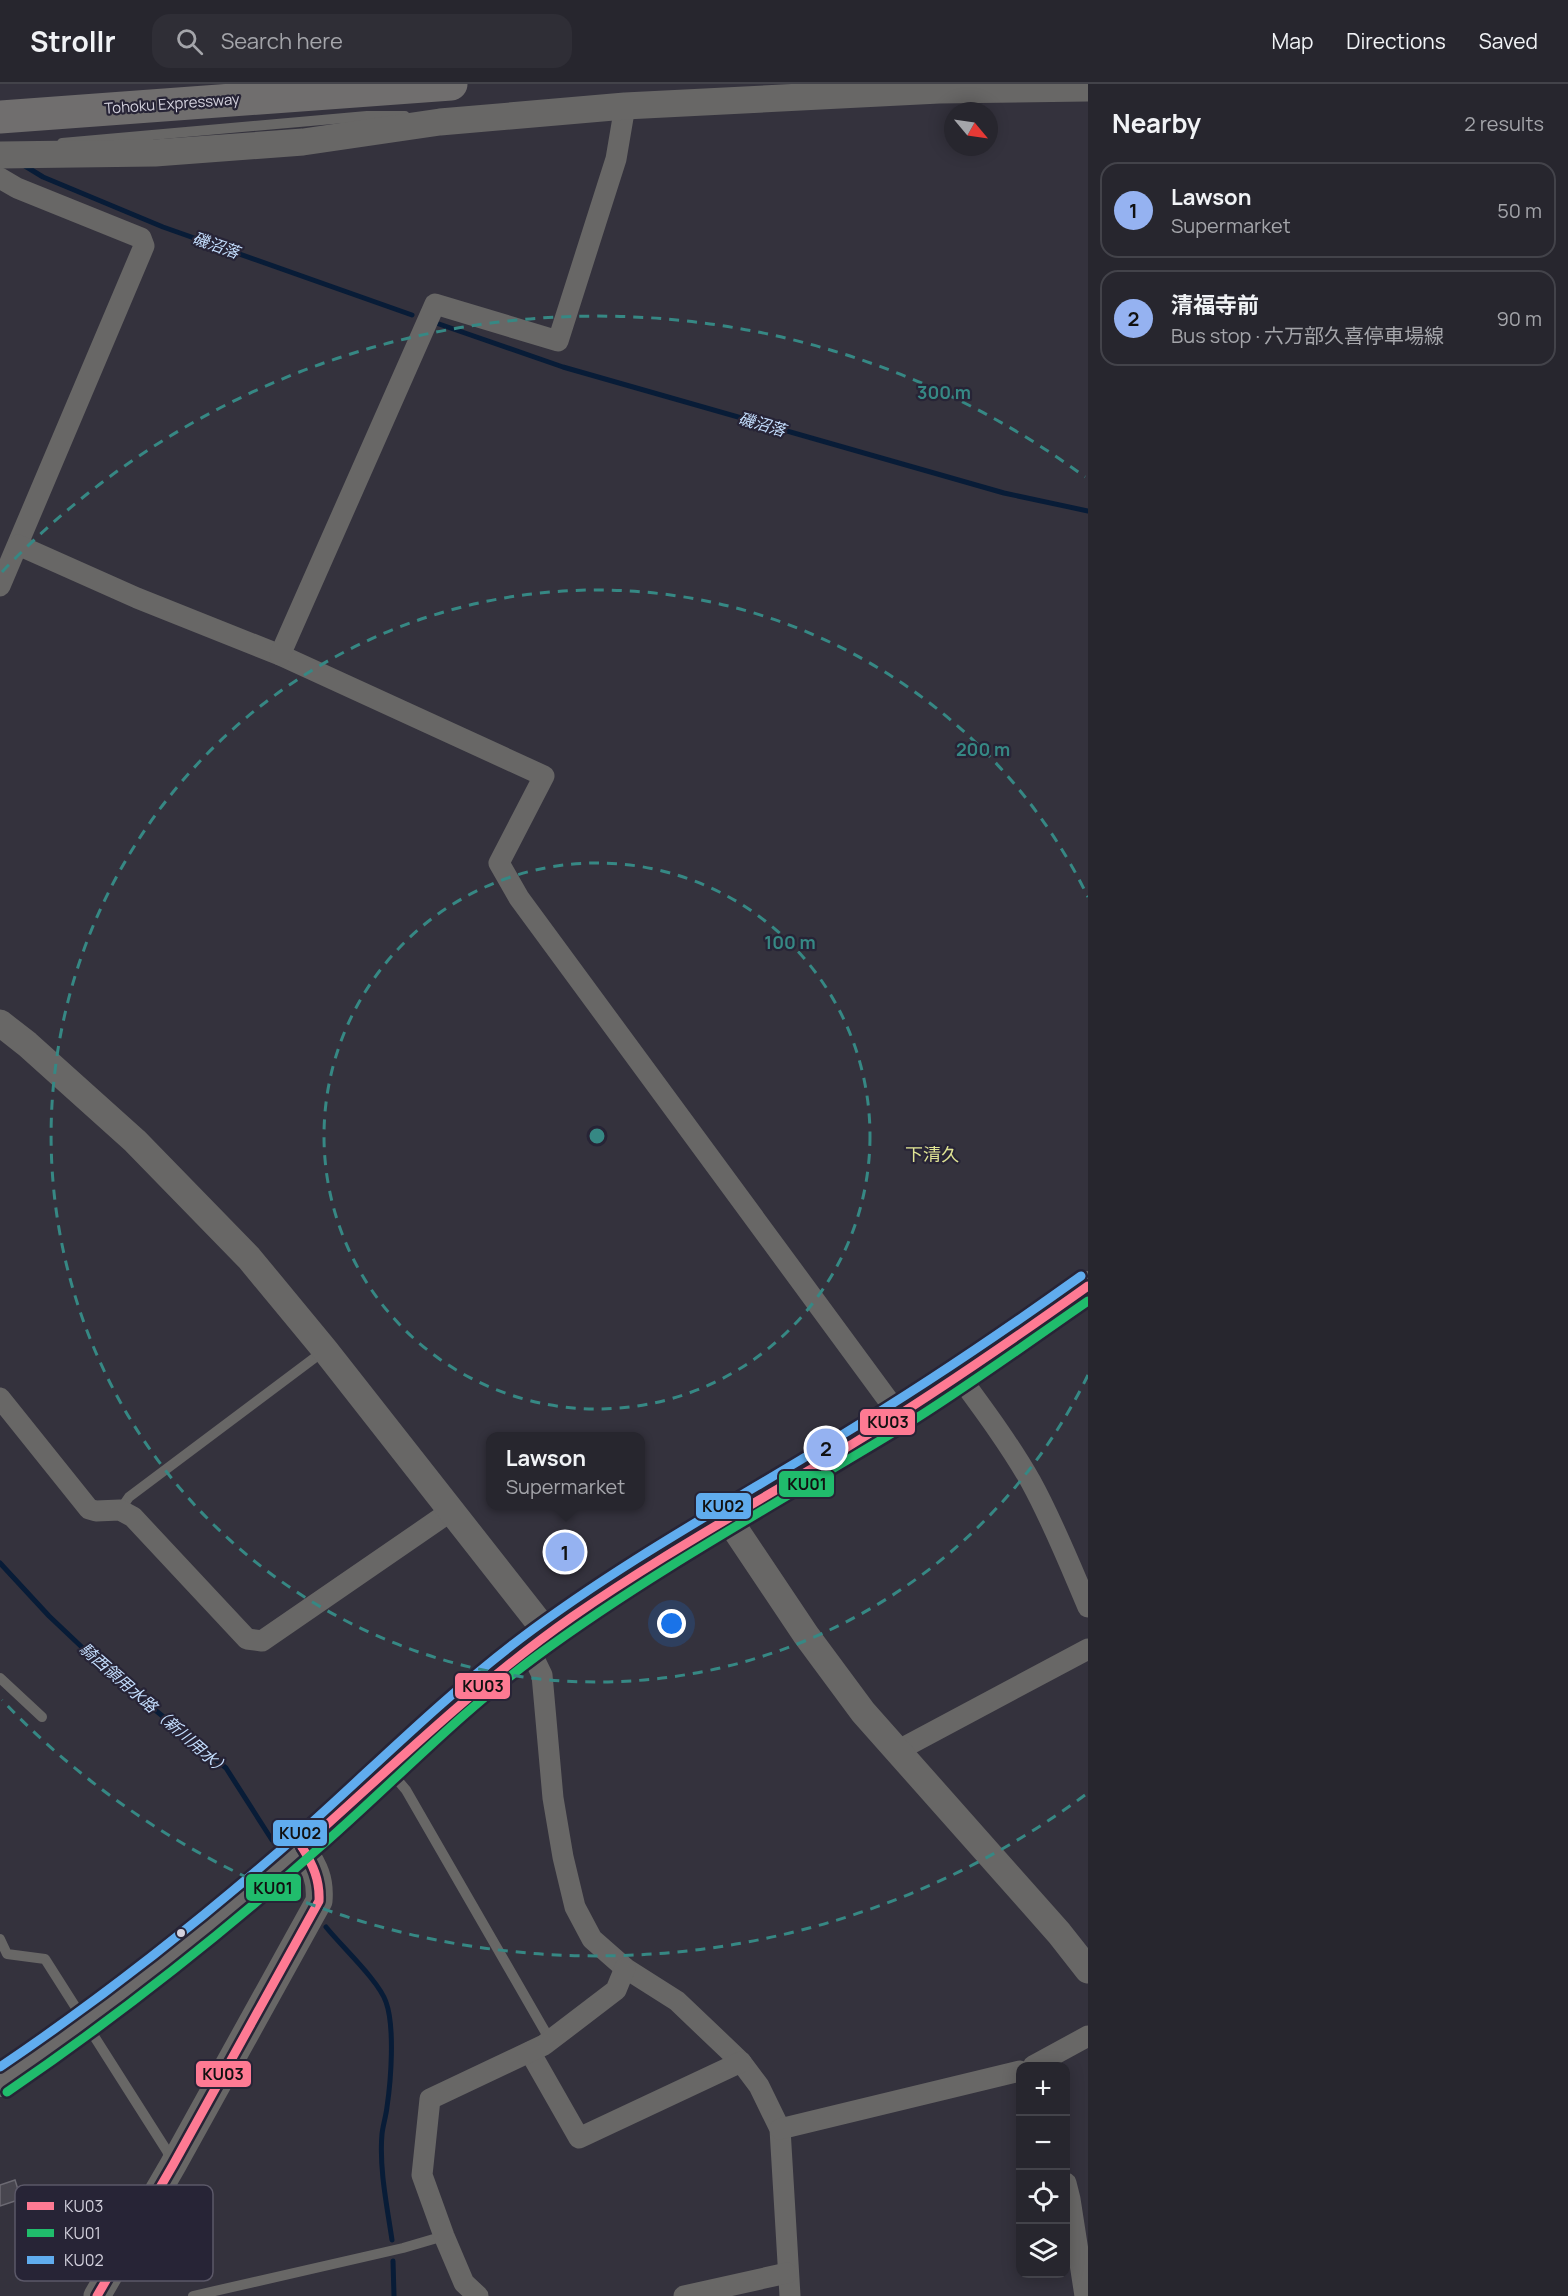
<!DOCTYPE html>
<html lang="en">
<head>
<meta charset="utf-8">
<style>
	:root { --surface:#27262e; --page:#2f2e36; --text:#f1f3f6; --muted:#a4a5aa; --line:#43434a; --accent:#95b2f1 }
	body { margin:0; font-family:Manrope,"Noto Sans JP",sans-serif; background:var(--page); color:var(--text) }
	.controls { position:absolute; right:18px; bottom:18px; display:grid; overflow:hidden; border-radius:12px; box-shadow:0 3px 15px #0003 }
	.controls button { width:54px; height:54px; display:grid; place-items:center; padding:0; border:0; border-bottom:2px solid var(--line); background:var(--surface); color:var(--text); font:30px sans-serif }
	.compass { position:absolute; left:944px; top:18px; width:54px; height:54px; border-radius:50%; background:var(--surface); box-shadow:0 3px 15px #0003; rotate:119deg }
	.you { position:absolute; left:672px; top:1540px; width:21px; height:21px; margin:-15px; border:4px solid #fff; border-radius:50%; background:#1a73e8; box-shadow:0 0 0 9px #1a73e833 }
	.badge { display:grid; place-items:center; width:39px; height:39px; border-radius:50%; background:var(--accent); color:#111; font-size:20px; font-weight:700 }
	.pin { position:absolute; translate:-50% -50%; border:3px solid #fff; box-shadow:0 2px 6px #0006 }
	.popup { position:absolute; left:486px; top:1348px; width:159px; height:78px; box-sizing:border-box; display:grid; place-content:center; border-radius:12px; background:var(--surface); filter:drop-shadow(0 2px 4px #0005); font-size:20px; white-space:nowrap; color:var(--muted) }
	.popup b { font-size:22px; color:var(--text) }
	.popup::after { content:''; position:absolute; left:50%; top:100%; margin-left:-12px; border:12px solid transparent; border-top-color:var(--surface) }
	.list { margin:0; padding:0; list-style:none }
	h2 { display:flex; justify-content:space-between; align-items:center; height:78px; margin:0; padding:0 24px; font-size:26px }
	h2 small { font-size:20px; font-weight:400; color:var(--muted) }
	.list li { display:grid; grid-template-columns:39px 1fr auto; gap:18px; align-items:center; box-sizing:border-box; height:96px; margin:0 12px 12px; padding:0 12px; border:2px solid var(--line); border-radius:18px }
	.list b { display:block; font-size:22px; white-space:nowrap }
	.list p { margin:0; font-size:20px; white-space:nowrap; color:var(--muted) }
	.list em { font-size:20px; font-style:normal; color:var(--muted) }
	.icon { flex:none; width:33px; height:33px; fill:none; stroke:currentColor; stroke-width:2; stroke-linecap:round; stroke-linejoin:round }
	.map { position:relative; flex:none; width:1088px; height:2212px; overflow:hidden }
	header { display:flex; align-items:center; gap:36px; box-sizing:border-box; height:84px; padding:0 30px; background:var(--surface); border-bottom:2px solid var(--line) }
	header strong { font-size:28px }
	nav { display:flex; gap:33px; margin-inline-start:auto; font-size:21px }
	.search { width:420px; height:54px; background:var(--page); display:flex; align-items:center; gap:15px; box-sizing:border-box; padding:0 21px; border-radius:18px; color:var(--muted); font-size:22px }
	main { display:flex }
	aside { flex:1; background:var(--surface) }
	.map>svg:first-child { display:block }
</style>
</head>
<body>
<header>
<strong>Strollr</strong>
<div class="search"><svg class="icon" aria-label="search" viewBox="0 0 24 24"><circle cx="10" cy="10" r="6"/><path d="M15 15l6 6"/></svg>Search here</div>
<nav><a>Map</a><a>Directions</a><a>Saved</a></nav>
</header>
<main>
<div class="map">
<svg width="1088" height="2212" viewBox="0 0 1088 2212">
	<rect width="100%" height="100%" fill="#34323d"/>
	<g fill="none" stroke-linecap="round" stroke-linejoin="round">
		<!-- stream -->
		<g stroke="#081c37" stroke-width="5">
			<path d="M25 82 43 93 163 143 412 231"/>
			<path d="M439 240 563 283 1004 409 1088 427"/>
			<path d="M0 1479 49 1532 105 1585 226 1684 272 1756"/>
			<path d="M326 1843C342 1863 379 1897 386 1918 395 1943 391 1996 387 2023 386 2032 383 2041 382 2050 379 2084 387 2122 392 2156"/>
			<path d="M393 2177 394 2212"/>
		</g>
	</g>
	<!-- building -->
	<path fill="#48464f" stroke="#6c6a73" stroke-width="1.5" d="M15 2096 21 2115 0 2122V2101Z"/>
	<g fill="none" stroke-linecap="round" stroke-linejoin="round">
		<!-- service -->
		<g stroke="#686766" stroke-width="10">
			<path d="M62 59 367 32H405"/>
			<path d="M120 1426 129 1413 325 1266"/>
			<path d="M0 1594 42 1633"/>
			<path d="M389 1686 406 1706 550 1956"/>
			<path d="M0 1855 7 1870 45 1875 167 2067 171 2078"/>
			<path d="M193 2212 403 2164 444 2152"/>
		</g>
		<!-- minor -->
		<g stroke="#686766" stroke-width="21">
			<path d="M0 94 17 104 141 154 144 162 0 502"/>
			<path d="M18 461 137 514 280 571 544 692 499 779 519 814 899 1331"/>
			<path d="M280 571 435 220 558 257 616 75 625 22"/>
			<path d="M959 1292C984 1326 1010 1361 1031 1398 1053 1438 1070 1481 1088 1523"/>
			<path d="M0 1314 89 1425 96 1427 120 1426 133 1433 247 1555 262 1557 451 1427"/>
			<path d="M529 1564 542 1591 553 1714 563 1773 575 1823 592 1855 625 1884 677 1917 741 1978 759 2002 780 2045 790 2212"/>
			<path d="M897 1667 1088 1565"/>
			<path d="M530 1968 579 2054 741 1978"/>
			<path d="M1033 1982 1088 1952"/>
			<path d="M780 2045 1020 1987"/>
			<path d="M1066 2099 1070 2115 1085 2212"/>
			<path d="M478 2212 464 2199 444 2152 422 2091 430 2015 544 1961 616 1906 625 1884"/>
			<path d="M684 2212 787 2189"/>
		</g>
		<!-- tertiary -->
		<g stroke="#686766" stroke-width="27">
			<path d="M0 71 155 69 303 58 440 38 625 22 939 6 1088 4"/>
			<path d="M0 939 27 960 135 1057 249 1174 325 1266 548 1550"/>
			<path d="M727 1433 806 1551 863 1628 1059 1849 1088 1886"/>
			<path d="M97 2212 173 2081 319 1817C321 1794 314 1783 302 1763"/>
		</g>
		<!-- secondary -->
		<path stroke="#6b6969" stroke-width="30" d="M0 1998C111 1924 216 1840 315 1752 386 1689 453 1620 529 1563 646 1477 774 1408 897 1332 963 1292 1025 1246 1088 1202"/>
		<!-- motorway -->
		<path stroke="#706e6e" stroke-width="33" d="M0 33 451 0"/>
		<!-- bus-1 casing -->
		<g stroke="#272436" stroke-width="14">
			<g id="bus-1">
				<path d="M302 1763C391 1684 475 1601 572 1533 663 1470 760 1417 854 1359 934 1310 1011 1257 1088 1202"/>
				<path d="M97 2212 173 2081 319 1817C320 1796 313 1781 302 1763"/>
			</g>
		</g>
		<!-- bus-2 casing -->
		<g stroke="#272436" stroke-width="14">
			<path id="bus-2" d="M7 2008C117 1933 221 1851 320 1763 393 1699 460 1628 538 1571 654 1486 781 1417 904 1342 967 1303 1027 1259 1088 1217"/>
		</g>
		<!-- bus-3 casing -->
		<g stroke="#272436" stroke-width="14">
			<path id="bus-3" d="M0 1983C108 1910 210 1829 308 1742 378 1679 445 1612 520 1555 623 1477 736 1416 845 1349 926 1300 1004 1247 1081 1192"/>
		</g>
		<!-- bus-1 -->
		<use href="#bus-1" stroke="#fe7a93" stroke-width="9"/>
		<!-- bus-2 -->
		<use href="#bus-2" stroke="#20bc6c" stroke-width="9"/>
		<!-- bus-3 -->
		<use href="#bus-3" stroke="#60acee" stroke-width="9"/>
	</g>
	<!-- distance rings -->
	<g fill="none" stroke="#368884" stroke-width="3" stroke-dasharray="10 8">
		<circle cx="597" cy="1052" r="273"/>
		<path d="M1088 1291A546 546 0 1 1 1088 813"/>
		<path d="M1085 1711A820 820 0 0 1 2 1616M2 488A820 820 0 0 1 1085 393"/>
	</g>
	<!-- markers -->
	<circle fill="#d3d1dd" stroke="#272436" stroke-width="2" cx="181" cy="1849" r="5"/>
	<g text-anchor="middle" stroke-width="4.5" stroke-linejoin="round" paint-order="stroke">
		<!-- street labels -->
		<g font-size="15" fill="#d3d1dd" stroke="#272436">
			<text transform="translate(172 20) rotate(-4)" y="5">Tohoku Expressway</text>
		</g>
		<!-- water labels -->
		<g font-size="16" font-style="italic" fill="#c3ddfd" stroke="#272436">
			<text transform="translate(216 161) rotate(19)" y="6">磯沼落</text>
			<text transform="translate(762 340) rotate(16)" y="6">磯沼落</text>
			<text transform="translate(155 1625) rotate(41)" y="6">騎西領用水路（新川用水）</text>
		</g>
		<!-- quarter labels -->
		<g font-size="18" fill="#dfe394" stroke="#272436">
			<text x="932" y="1077">下清久</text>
		</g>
	</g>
	<!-- legend -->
	<rect x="15" y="2101" width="198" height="96" rx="9" fill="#272436" stroke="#5b5868" stroke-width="1.5"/>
	<rect x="27" y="2118" width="27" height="8" fill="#fe7a93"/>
	<rect x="27" y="2145" width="27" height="8" fill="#20bc6c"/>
	<rect x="27" y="2172" width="27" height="8" fill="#60acee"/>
	<g font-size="16" fill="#d3d1dd">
		<text x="64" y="2128">KU03</text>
		<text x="64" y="2155">KU01</text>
		<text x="64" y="2182">KU02</text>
	</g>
	<circle cx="597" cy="1052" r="9" fill="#368884" stroke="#272436" stroke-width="3"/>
	<g font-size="18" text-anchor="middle" font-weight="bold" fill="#368884" stroke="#272436" stroke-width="4.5" stroke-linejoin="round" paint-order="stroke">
		<text x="944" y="315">300 m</text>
		<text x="983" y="672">200 m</text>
		<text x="790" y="865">100 m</text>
	</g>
	<g stroke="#272436" stroke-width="2">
		<rect x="859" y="1324" width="57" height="28" rx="6" fill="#fe7a93"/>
		<rect x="778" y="1386" width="57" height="28" rx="6" fill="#20bc6c"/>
		<rect x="695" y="1408" width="57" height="28" rx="6" fill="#60acee"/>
		<rect x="454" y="1588" width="57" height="28" rx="6" fill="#fe7a93"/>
		<rect x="272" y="1735" width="56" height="28" rx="6" fill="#60acee"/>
		<rect x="245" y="1789" width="57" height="29" rx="6" fill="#20bc6c"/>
		<rect x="195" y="1976" width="57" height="28" rx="6" fill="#fe7a93"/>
	</g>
	<g font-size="16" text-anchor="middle" font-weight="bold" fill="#111">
		<text x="888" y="1344">KU03</text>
		<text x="807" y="1406">KU01</text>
		<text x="723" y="1428">KU02</text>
		<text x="483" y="1608">KU03</text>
		<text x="300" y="1755">KU02</text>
		<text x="273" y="1810">KU01</text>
		<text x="223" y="1996">KU03</text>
	</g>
</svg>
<div class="controls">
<button>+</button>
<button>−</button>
<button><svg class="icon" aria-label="locate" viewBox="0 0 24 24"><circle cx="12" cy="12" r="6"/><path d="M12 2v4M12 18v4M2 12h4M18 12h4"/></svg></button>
<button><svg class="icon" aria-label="layers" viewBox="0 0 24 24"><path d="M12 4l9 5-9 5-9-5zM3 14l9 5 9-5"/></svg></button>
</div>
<svg class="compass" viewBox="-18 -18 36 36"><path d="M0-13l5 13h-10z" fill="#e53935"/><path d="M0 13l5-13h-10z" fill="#a4a5aa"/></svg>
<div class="you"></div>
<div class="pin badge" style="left:565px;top:1468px">1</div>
<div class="popup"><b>Lawson</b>Supermarket</div>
<div class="pin badge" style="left:826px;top:1364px">2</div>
</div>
<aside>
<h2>Nearby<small>2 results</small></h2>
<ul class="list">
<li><span class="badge">1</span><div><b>Lawson</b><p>Supermarket</p></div><em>50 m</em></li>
<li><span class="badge">2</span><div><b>清福寺前</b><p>Bus stop · 六万部久喜停車場線</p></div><em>90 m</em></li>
</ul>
</aside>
</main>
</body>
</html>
